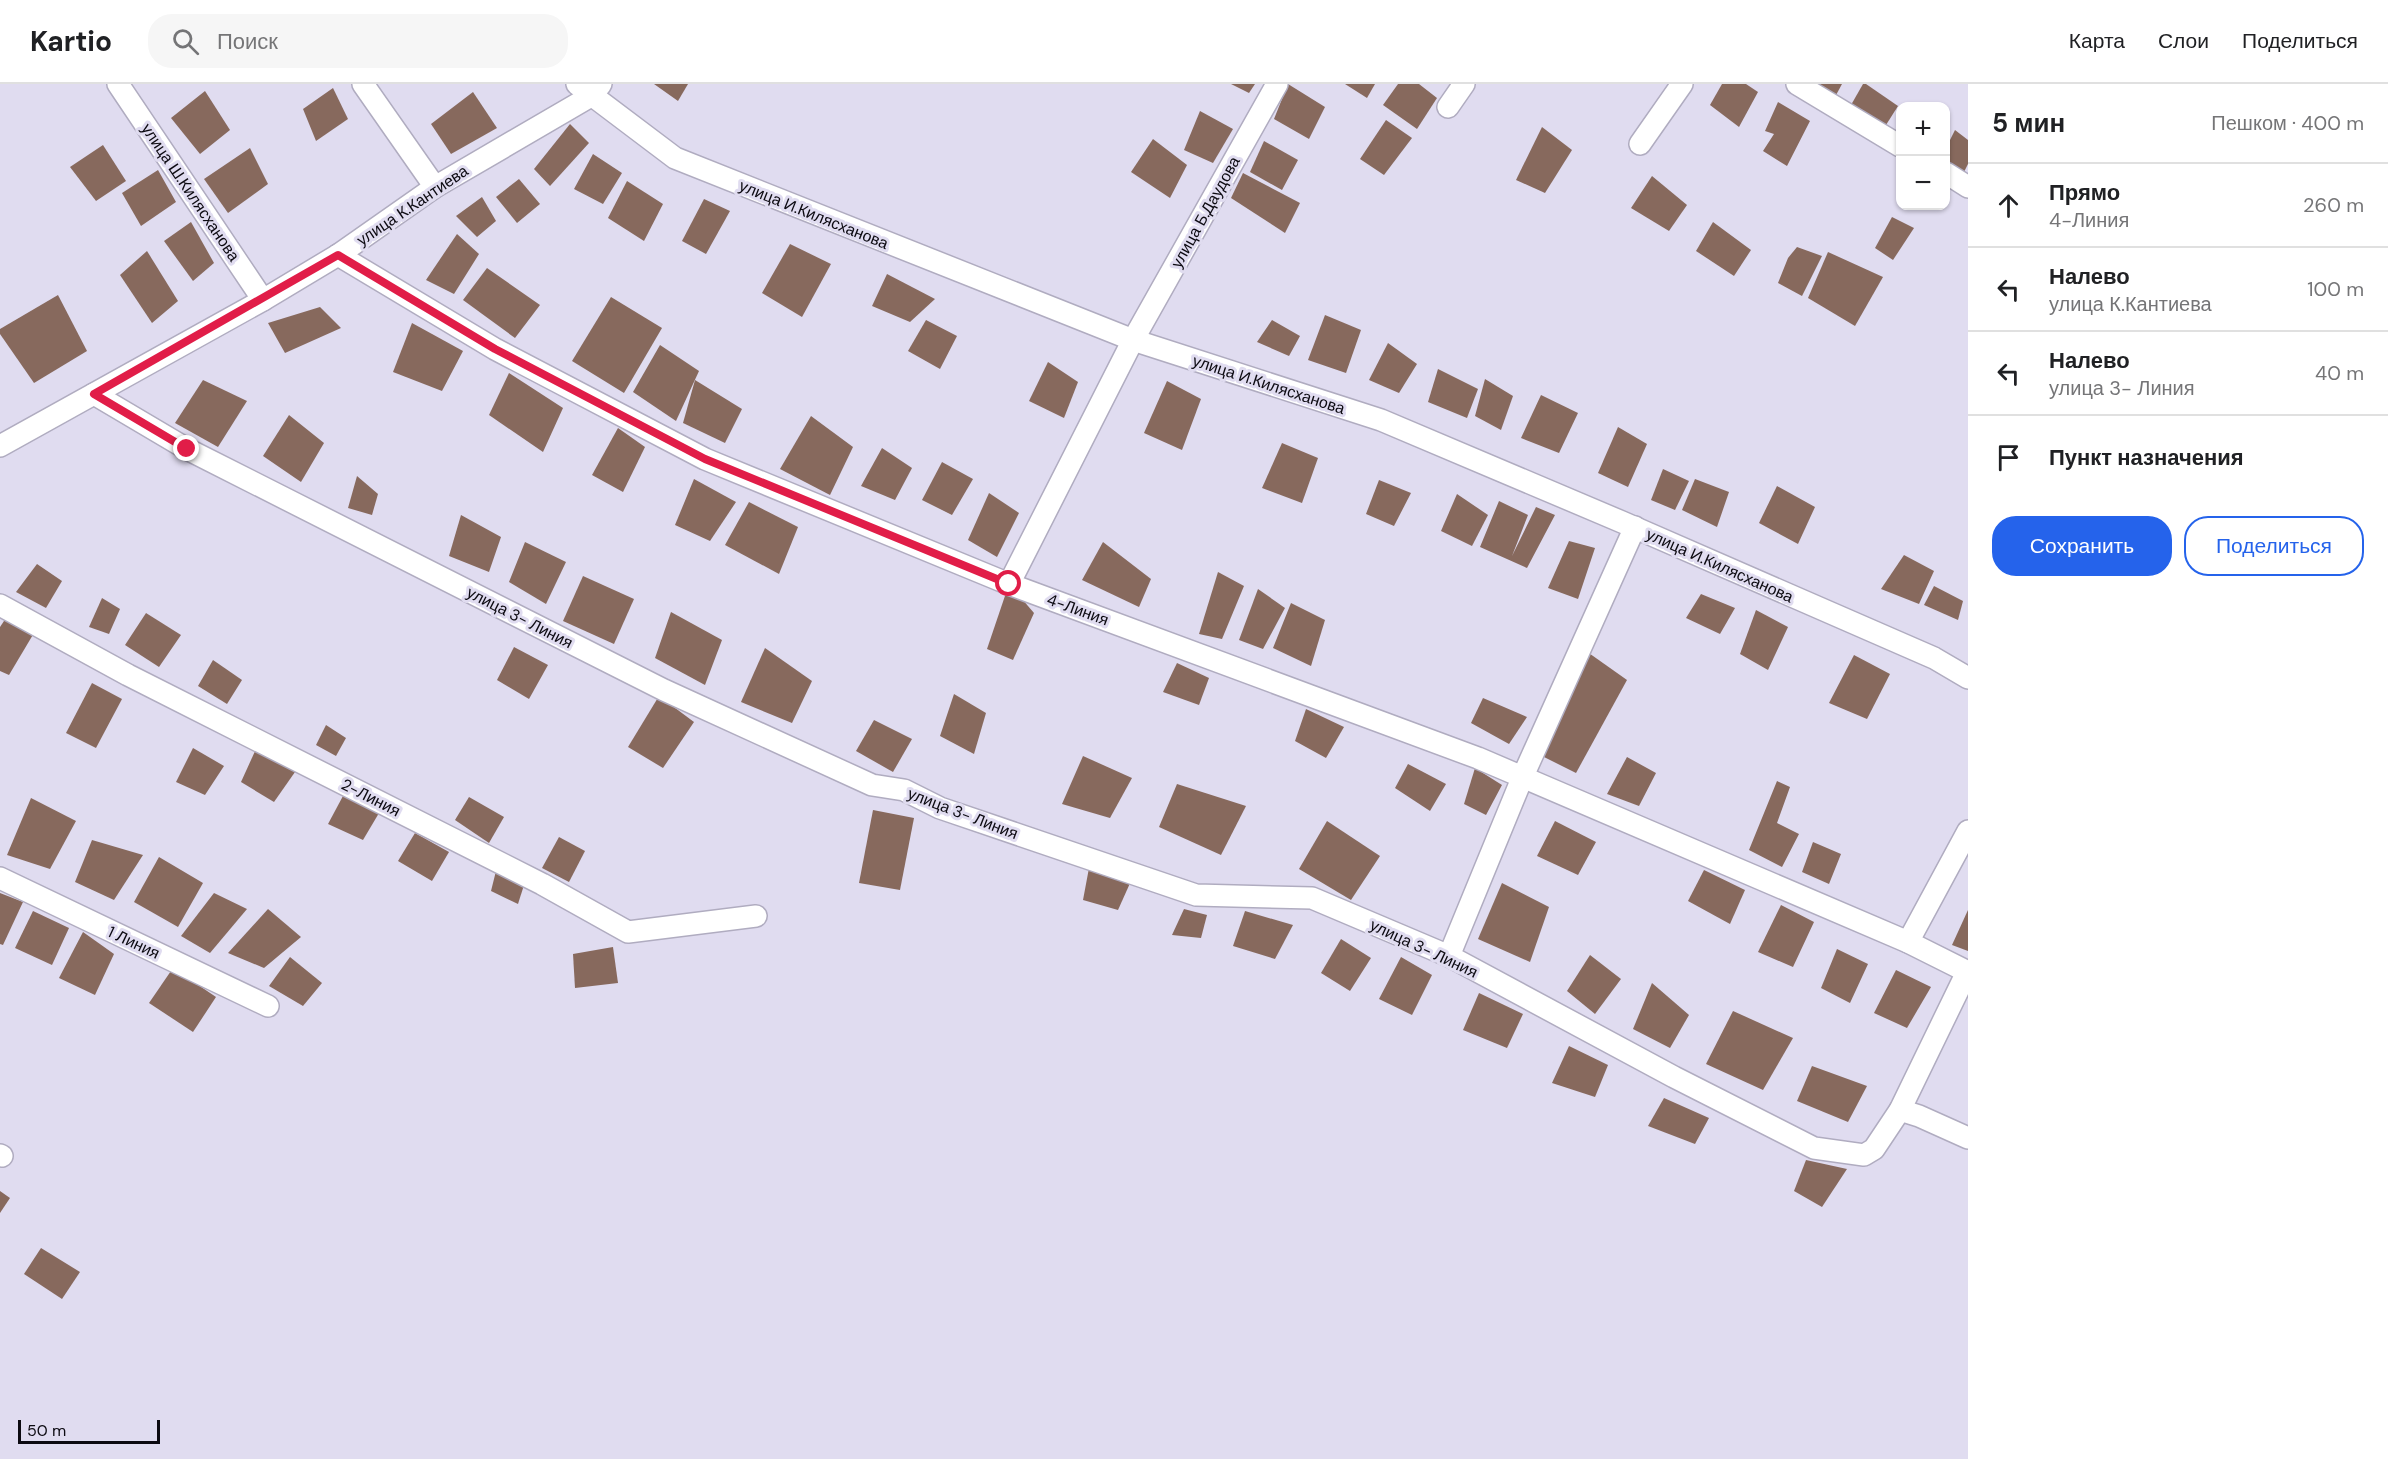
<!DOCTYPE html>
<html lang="ru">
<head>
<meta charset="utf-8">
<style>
	:root { --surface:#fff; --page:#f6f6f6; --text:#202124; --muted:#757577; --line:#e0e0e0; --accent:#2563eb }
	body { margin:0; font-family:"DM Sans",sans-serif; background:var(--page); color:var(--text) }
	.controls { position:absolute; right:18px; top:18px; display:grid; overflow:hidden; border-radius:12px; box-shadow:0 2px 4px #0004 }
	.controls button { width:54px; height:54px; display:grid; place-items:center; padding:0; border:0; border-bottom:2px solid var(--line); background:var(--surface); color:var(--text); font:30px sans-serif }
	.scale { position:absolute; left:18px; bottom:15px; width:142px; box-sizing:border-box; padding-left:6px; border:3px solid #0c0a11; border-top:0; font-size:16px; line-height:21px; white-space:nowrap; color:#0c0a11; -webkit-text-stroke:4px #e0dcf0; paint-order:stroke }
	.stop { position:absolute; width:18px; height:18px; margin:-14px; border:4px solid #e11d48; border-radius:50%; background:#fff }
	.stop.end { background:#e11d48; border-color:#fff; box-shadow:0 2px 6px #0008 }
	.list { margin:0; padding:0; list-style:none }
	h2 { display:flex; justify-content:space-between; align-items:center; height:78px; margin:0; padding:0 24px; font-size:26px }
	h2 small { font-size:20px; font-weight:400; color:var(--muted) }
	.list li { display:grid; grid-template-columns:39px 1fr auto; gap:18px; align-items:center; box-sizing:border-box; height:84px; padding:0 24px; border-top:2px solid var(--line) }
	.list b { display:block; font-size:22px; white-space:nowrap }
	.list p { margin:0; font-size:20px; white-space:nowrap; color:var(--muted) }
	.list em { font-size:20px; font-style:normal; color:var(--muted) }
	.actions { display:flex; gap:12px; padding:18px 24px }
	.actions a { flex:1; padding:14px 0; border:2px solid var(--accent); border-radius:24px; text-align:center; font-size:21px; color:var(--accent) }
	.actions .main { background:var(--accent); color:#fff }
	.icon { flex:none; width:33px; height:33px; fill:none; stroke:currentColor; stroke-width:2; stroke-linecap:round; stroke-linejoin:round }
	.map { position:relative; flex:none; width:1968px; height:1375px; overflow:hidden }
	header { display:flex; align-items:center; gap:36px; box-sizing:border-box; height:84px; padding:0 30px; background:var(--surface); border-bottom:2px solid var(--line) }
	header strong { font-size:28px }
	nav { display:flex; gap:33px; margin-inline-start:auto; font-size:21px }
	.search { width:420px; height:54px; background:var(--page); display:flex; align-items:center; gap:15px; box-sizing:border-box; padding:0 21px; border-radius:24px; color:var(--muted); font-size:22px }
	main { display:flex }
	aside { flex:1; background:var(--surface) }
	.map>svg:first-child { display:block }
</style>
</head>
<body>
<header>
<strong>Kartio</strong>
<div class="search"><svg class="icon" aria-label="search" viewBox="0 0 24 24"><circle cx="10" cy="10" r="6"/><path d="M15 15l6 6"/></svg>Поиск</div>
<nav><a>Карта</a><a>Слои</a><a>Поделиться</a></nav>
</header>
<main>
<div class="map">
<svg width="1968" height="1375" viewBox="0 0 1968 1375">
	<rect width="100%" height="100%" fill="#e0dcf0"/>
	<!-- building -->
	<g fill="#87695d">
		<path d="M654 0H688L678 17Z"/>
		<path d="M1231 0H1255L1249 9Z"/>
		<path d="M1288 0 1325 23 1309 55 1274 35Z"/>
		<path d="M1345 0H1375L1367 14Z"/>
		<path d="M1398 0H1419L1437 14 1417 45 1383 21Z"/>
		<path d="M1722 0H1746L1758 8 1739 43 1710 21Z"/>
		<path d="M1813 0H1842L1835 13Z"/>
		<path d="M1863 0H1866L1898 22 1886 41 1851 21Z"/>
		<path d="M333 4 348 35 316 57 303 25Z"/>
		<path d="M205 7 230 46 200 70 171 34Z"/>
		<path d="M473 8 497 44 451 70 431 40Z"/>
		<path d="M1778 18 1810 37 1787 82 1763 67 1774 50 1765 47Z"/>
		<path d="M1200 27 1233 45 1213 79 1184 66Z"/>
		<path d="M1386 36 1412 54 1384 91 1360 75Z"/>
		<path d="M570 40 589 59 550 102 534 85Z"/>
		<path d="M1542 43 1572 66 1545 109 1516 96Z"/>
		<path d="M1955 46 1968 56V80L1964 88 1946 78V64Z"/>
		<path d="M1153 55 1187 81 1170 114 1131 88Z"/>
		<path d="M1264 57 1298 76 1282 106 1250 88Z"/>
		<path d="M103 61 126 97 96 117 70 83Z"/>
		<path d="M250 64 268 100 228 129 204 95Z"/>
		<path d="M593 70 622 89 603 120 574 105Z"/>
		<path d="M158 86 176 118 141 142 122 109Z"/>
		<path d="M1243 89 1300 119 1285 149 1231 114Z"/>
		<path d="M1652 92 1687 121 1669 147 1631 124Z"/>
		<path d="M519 95 540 120 517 139 496 113Z"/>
		<path d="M627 97 663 120 644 157 608 134Z"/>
		<path d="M482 113 496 137 477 153 456 132Z"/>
		<path d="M704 115 730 127 706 170 682 157Z"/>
		<path d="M1892 133 1914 144 1893 176 1875 164Z"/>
		<path d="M191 138 214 179 193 197 164 157Z"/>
		<path d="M1713 138 1751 166 1734 192 1696 167Z"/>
		<path d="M457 150 479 170 454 210 426 196Z"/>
		<path d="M790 160 831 180 802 233 762 209Z"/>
		<path d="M1797 163 1822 172 1802 212 1778 199 1788 174Z"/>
		<path d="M147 167 178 217 152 239 120 191Z"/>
		<path d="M1828 168 1883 193 1855 242 1808 214Z"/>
		<path d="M487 184 540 221 515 254 463 216Z"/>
		<path d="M887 190 935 215 910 238 872 222Z"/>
		<path d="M58 211 87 267 34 299 0 250V245Z"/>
		<path d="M611 213 662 244 624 309 572 277Z"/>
		<path d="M320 223 341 244 285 269 268 239Z"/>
		<path d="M1325 231 1361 246 1346 289 1308 276Z"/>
		<path d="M926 236 957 252 940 285 908 267Z"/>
		<path d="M1272 236 1300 252 1289 272 1257 258Z"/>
		<path d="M412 239 463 267 442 307 393 288Z"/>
		<path d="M1388 259 1417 280 1399 309 1369 296Z"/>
		<path d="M660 261 699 287 676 337 633 308Z"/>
		<path d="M1048 278 1078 298 1064 334 1029 317Z"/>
		<path d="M1438 285 1478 305 1467 334 1428 318Z"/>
		<path d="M509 289 563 324 543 368 489 331Z"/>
		<path d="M1485 295 1513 312 1501 346 1475 332Z"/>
		<path d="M203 296 247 317 218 363 175 339Z"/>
		<path d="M695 296 742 325 725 359 683 339Z"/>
		<path d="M1167 297 1201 315 1182 366 1144 349Z"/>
		<path d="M1541 311 1578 329 1559 369 1521 354Z"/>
		<path d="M289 331 324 359 301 398 263 372Z"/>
		<path d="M811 332 853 363 830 411 780 385Z"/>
		<path d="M1618 343 1647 360 1628 403 1598 389Z"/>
		<path d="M618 344 645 363 623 408 592 391Z"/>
		<path d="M1282 359 1318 374 1302 419 1262 404Z"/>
		<path d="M882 364 912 384 895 416 861 402Z"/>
		<path d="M942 378 973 395 952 431 922 416Z"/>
		<path d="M1663 385 1689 397 1675 426 1651 416Z"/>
		<path d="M357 392 378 410 372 431 348 424Z"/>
		<path d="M694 395 736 418 710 457 675 441Z"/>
		<path d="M1695 395 1729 408 1717 443 1682 426Z"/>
		<path d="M1379 396 1411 409 1394 442 1366 430Z"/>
		<path d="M1777 402 1815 423 1798 460 1759 439Z"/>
		<path d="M989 409 1019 429 997 473 968 456Z"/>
		<path d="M1457 410 1488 431 1472 462 1441 447Z"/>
		<path d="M1499 417 1528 431 1512 472 1536 423 1555 431 1527 484 1480 463Z"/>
		<path d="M749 418 798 443 779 490 725 461Z"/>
		<path d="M461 431 501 453 489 488 449 472Z"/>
		<path d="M1569 457 1595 464 1578 515 1548 504Z"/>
		<path d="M525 458 566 478 546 520 509 498Z"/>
		<path d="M1103 458 1151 495 1139 523 1082 496Z"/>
		<path d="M1904 471 1934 487 1919 520 1881 505Z"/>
		<path d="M37 480 62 497 46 524 16 508Z"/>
		<path d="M1218 488 1244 502 1222 555 1199 550Z"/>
		<path d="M583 492 634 515 614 560 563 537Z"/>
		<path d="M1009 500 1034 529 1013 576 987 565Z"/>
		<path d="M1934 502 1963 517 1958 536 1924 521Z"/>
		<path d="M1258 505 1285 524 1263 565 1239 556Z"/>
		<path d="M1701 510 1735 524 1720 550 1686 534Z"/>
		<path d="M102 514 120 525 109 550 89 543Z"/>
		<path d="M1291 519 1325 536 1311 582 1273 564Z"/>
		<path d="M1756 526 1788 543 1768 586 1740 570Z"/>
		<path d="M671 528 722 556 705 601 655 574Z"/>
		<path d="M146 529 181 551 159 583 125 561Z"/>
		<path d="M6 534 34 549 9 591 0 587V543Z"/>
		<path d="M514 563 548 581 529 615 497 596Z"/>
		<path d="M765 564 812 597 792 639 741 618Z"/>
		<path d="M1586 567 1627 596 1576 689 1542 672Z"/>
		<path d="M1854 571 1890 590 1867 635 1829 619Z"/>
		<path d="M213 576 242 596 227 620 198 602Z"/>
		<path d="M1177 579 1209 594 1199 621 1163 608Z"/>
		<path d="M92 599 122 615 96 664 66 649Z"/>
		<path d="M954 610 986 629 974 670 940 652Z"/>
		<path d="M659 612 694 638 663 684 628 663Z"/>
		<path d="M1483 614 1527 633 1509 660 1471 639Z"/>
		<path d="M1306 625 1344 643 1326 674 1295 657Z"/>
		<path d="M874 636 912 655 893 688 856 667Z"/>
		<path d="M326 641 346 654 336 672 316 661Z"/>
		<path d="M193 664 224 682 205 711 176 698Z"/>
		<path d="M256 665 295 688 274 718 241 698Z"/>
		<path d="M1083 672 1132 694 1110 734 1062 720Z"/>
		<path d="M1627 673 1656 689 1639 722 1607 710Z"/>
		<path d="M1408 680 1446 700 1430 727 1395 704Z"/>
		<path d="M1475 684 1502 701 1486 731 1464 720Z"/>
		<path d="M1777 697 1790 703 1777 739 1799 750 1782 783 1749 766Z"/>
		<path d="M1177 700 1246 722 1221 771 1159 743Z"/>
		<path d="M343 712 379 729 363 756 328 740Z"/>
		<path d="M469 713 504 733 489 759 455 736Z"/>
		<path d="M31 714 76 737 50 785 7 771Z"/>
		<path d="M873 726 914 734 900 806 859 799Z"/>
		<path d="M1327 737 1380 772 1351 816 1299 785Z"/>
		<path d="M1555 737 1596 758 1578 791 1537 772Z"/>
		<path d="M415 749 449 768 432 797 398 777Z"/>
		<path d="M559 753 585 767 569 798 542 784Z"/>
		<path d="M92 756 143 771 114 816 75 798Z"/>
		<path d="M1813 758 1841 770 1829 800 1802 788Z"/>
		<path d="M159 773 203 799 178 843 134 818Z"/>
		<path d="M1089 784 1131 797 1118 826 1083 816Z"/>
		<path d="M1704 786 1745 806 1730 840 1688 817Z"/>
		<path d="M496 787 524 801 518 820 491 807Z"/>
		<path d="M1502 799 1549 823 1530 878 1478 855Z"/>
		<path d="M0 809 23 818 3 861 0 860Z"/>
		<path d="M214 809 247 825 210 869 181 852Z"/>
		<path d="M1781 821 1814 838 1793 883 1758 868Z"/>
		<path d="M268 825 301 853 264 884 228 869Z"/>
		<path d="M1184 825 1207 831 1201 854 1172 851Z"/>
		<path d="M1968 826V867L1952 861Z"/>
		<path d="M33 827 69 844 52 881 15 864Z"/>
		<path d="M1245 827 1293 841 1275 875 1233 862Z"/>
		<path d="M83 848 114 870 95 911 59 894Z"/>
		<path d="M1341 855 1371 874 1350 907 1321 889Z"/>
		<path d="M613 863 618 899 575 904 573 870Z"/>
		<path d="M1837 865 1868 880 1850 919 1821 904Z"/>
		<path d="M1590 871 1621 895 1595 930 1567 907Z"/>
		<path d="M290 873 322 899 303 922 269 902Z"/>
		<path d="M1401 873 1432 891 1412 931 1379 915Z"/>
		<path d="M173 884 216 913 193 948 149 919Z"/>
		<path d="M1896 886 1931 903 1907 944 1874 929Z"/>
		<path d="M1652 899 1689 931 1670 964 1633 945Z"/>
		<path d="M1479 909 1523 930 1507 964 1463 946Z"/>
		<path d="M1733 927 1793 954 1763 1006 1706 980Z"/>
		<path d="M1569 962 1608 981 1595 1013 1552 999Z"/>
		<path d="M1812 982 1867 1002 1848 1038 1797 1017Z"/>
		<path d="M1664 1014 1709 1034 1695 1060 1648 1042Z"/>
		<path d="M1806 1076 1847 1085 1822 1123 1794 1107Z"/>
		<path d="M0 1107 10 1114 0 1129Z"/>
		<path d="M41 1164 80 1188 62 1215 24 1190Z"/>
	</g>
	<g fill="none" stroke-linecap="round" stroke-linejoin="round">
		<!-- street casing -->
		<g stroke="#b0acc0" stroke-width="24">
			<g id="street">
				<path d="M118 0 263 216"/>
				<path d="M363 0 435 103"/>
				<path d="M577 0 675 74 1133 256 1381 336 1622 438 1934 574 1968 594"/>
				<path d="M1797 0 1900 62"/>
				<path d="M1448 23 1464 0"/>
				<path d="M1640 60 1682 0"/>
				<path d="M1946 89 1968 103"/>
				<path d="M338 171 495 265 705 375 1009 500 1478 674 1908 858 1968 888"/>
				<path d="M94 310 187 365 664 606 872 701 904 706 940 724 1196 811 1312 814 1449 872 1674 993 1814 1064 1864 1071 1874 1065 1900 1026 1967 888"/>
				<path d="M0 362 263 216 338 171 435 103 591 12 601 0"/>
				<path d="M1009 500 1133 256 1277 0"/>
				<path d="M0 521 128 591 542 800 628 848 756 832"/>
				<path d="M0 794 268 922"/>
				<path d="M1908 858 1968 747"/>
				<path d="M1449 872 1523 692 1635 443"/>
				<path d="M1900 1026 1919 1032 1968 1054"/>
				<path d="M0 1071 2 1072"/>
			</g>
		</g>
		<!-- street -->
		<use href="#street" stroke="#fff" stroke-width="21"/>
	</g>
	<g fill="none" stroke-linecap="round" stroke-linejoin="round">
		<!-- route -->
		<path stroke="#e11d48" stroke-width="8" d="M187 365 94 310 338 171 495 265 705 375 1009 500"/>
	</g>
	<g text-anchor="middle" stroke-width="6" stroke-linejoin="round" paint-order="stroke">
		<!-- street labels -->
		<g font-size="16" fill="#0c0a11" stroke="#e0dcf0">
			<text transform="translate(191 108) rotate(56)" y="6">улица Ш.Килясханова</text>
			<text transform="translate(412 121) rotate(-34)" y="6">улица К.Кантиева</text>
			<text transform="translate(1205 128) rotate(-61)" y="6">улица Б.Даудова</text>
			<text transform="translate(814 130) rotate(22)" y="6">улица И.Килясханова</text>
			<text transform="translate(1269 300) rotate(18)" y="6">улица И.Килясханова</text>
			<text transform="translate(1720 481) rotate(24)" y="6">улица И.Килясханова</text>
			<text transform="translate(1078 525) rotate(20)" y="6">4-Линия</text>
			<text transform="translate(520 533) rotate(27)" y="6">улица 3- Линия</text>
			<text transform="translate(371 713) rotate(27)" y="6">2-Линия</text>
			<text transform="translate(963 729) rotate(21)" y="6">улица 3- Линия</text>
			<text transform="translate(134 858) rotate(25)" y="6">1 Линия</text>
			<text transform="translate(1424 864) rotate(25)" y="6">улица 3- Линия</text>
		</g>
	</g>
</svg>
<div class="controls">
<button>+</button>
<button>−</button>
</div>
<div class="scale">50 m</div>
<div class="stop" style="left:1009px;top:500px"></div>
<div class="stop end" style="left:187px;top:365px"></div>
</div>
<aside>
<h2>5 мин<small>Пешком · 400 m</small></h2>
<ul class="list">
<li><svg class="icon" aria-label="ahead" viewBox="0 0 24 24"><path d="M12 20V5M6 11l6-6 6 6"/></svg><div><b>Прямо</b><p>4-Линия</p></div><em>260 m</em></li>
<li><svg class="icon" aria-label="left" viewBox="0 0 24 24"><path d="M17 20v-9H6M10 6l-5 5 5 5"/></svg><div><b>Налево</b><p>улица К.Кантиева</p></div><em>100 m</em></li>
<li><svg class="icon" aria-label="left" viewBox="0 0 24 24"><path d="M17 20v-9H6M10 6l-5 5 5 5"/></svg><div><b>Налево</b><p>улица 3- Линия</p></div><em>40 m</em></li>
<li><svg class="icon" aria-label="arrive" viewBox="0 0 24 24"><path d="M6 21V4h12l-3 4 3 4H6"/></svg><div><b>Пункт назначения</b></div></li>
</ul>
<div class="actions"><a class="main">Сохранить</a><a>Поделиться</a></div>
</aside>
</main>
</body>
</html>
